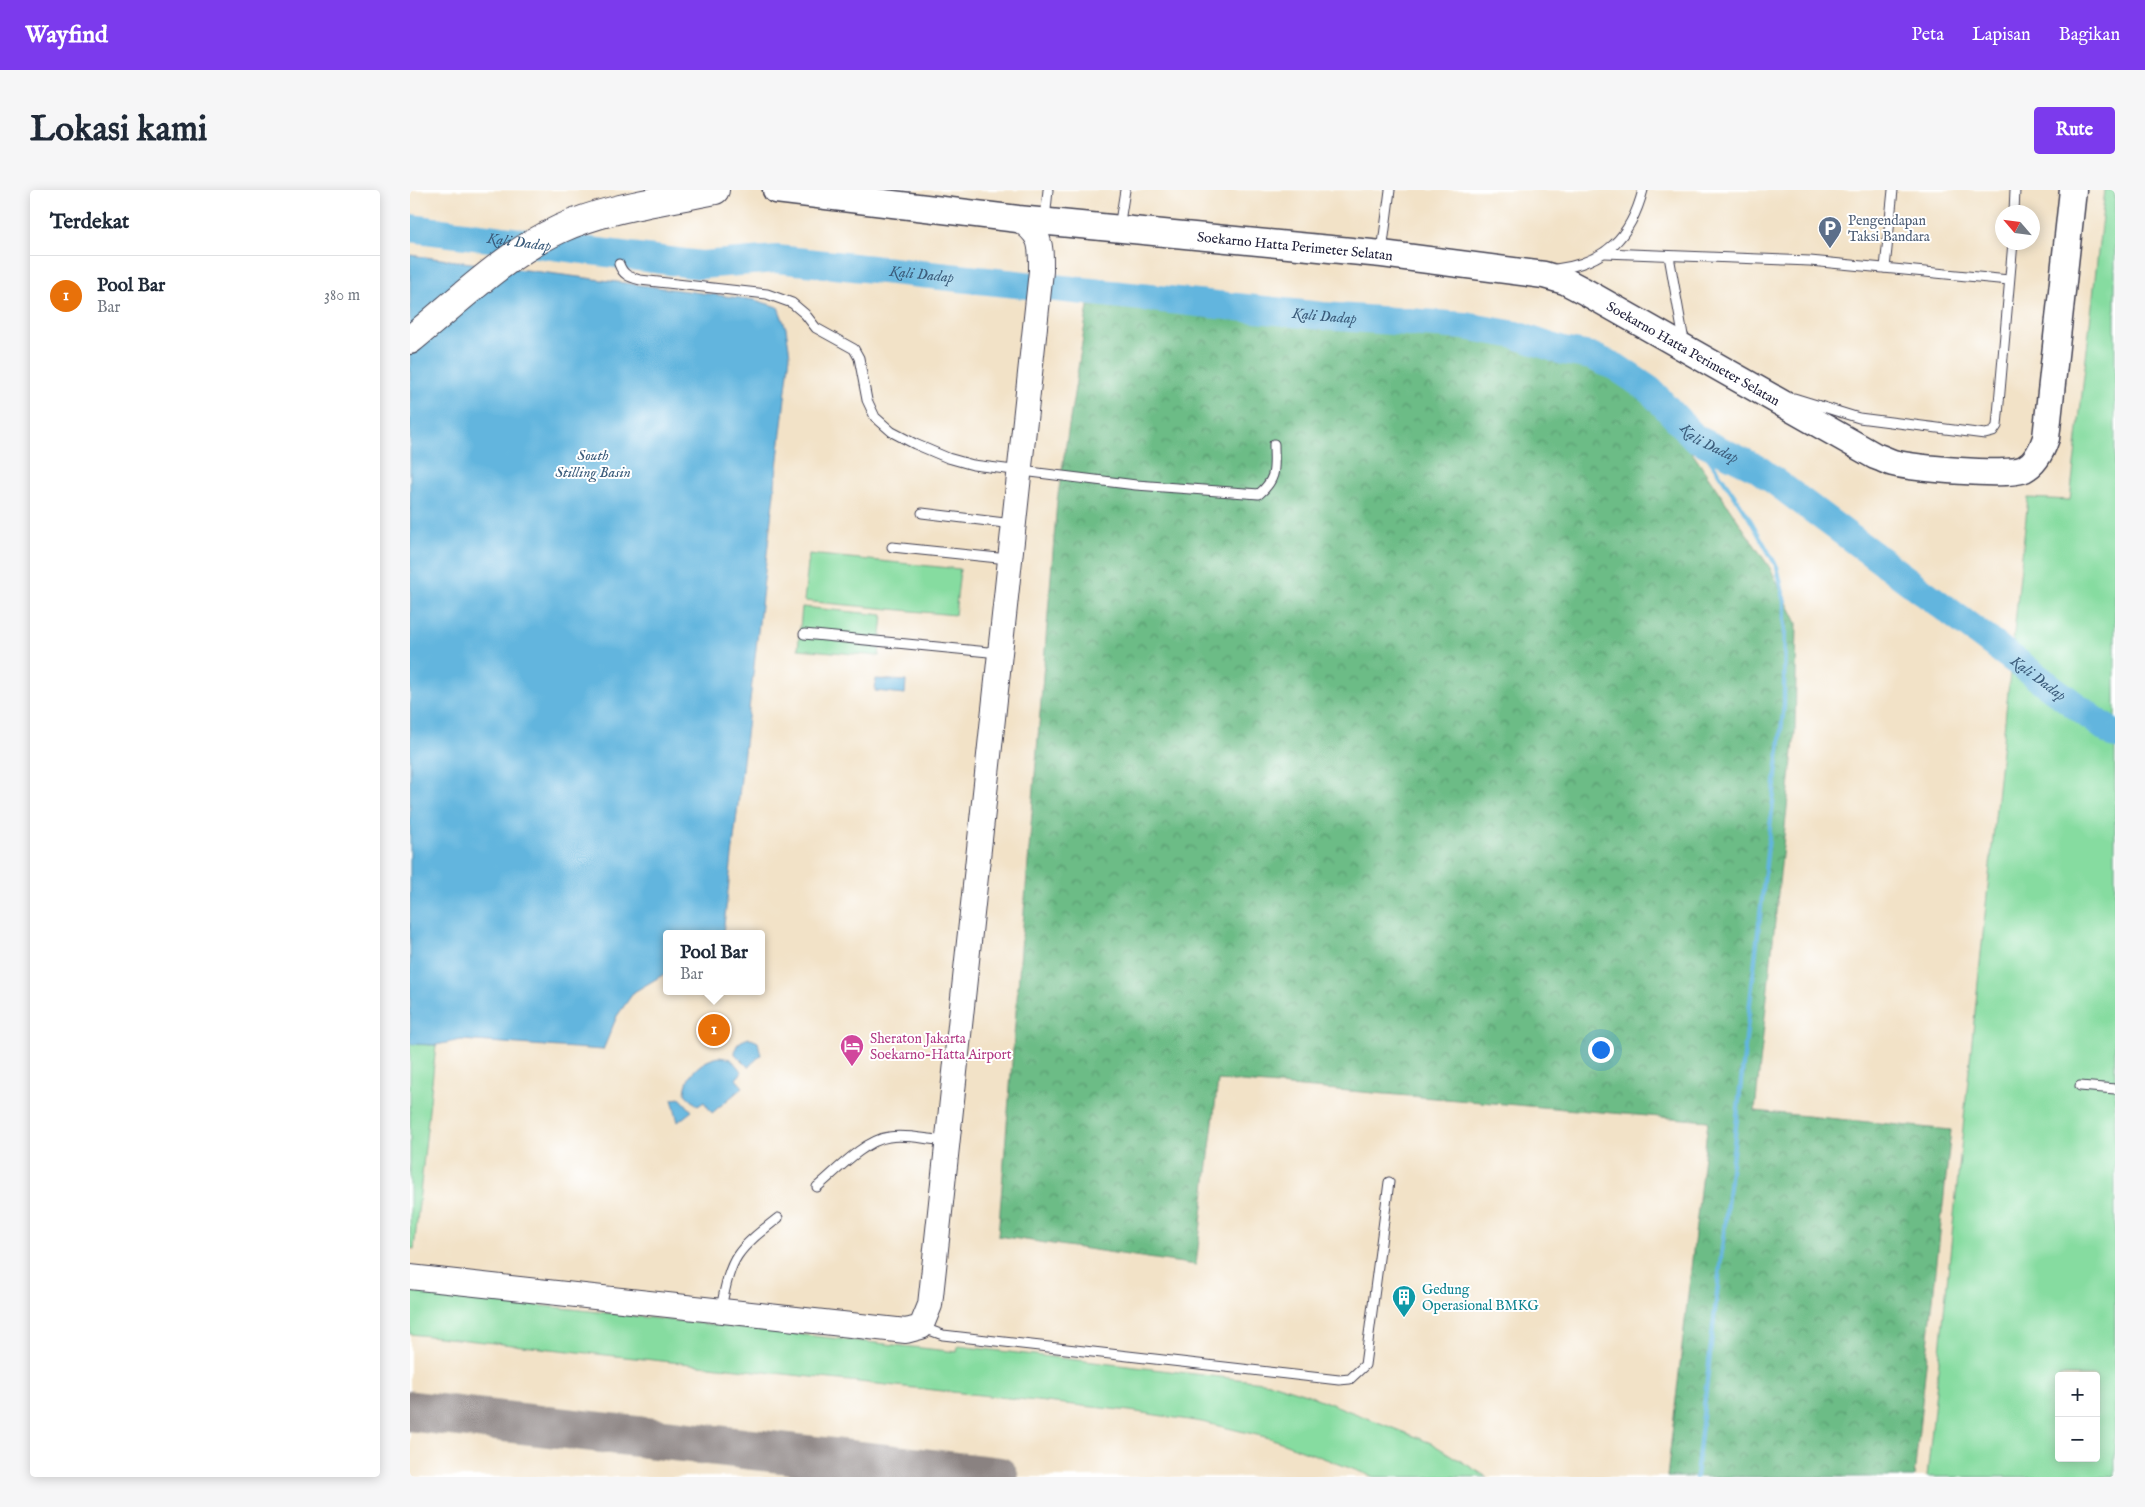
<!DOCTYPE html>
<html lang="id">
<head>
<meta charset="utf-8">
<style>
	:root { --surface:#fff; --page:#f6f6f7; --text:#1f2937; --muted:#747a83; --line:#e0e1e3; --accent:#7c3aed }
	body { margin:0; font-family:"IM FELL English",serif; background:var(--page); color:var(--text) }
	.controls { position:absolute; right:15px; bottom:15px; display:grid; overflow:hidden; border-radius:5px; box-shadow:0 2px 12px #0003 }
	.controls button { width:45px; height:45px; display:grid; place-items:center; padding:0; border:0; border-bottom:1px solid var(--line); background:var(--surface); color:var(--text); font:25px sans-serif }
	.compass { position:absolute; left:1585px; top:15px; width:45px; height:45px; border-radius:50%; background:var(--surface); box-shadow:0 2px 12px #0003; rotate:298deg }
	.you { position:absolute; left:1190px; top:859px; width:18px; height:18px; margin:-12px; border:4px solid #fff; border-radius:50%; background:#1a73e8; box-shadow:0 0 0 8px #1a73e833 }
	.badge { display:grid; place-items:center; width:32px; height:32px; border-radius:50%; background:var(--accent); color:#fff; font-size:16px; font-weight:700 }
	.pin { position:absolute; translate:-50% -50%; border:2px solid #fff; box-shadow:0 1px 5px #0006 }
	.popup { position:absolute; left:253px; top:740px; width:102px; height:65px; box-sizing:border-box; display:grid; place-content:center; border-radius:5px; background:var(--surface); filter:drop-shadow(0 1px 4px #0005); font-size:16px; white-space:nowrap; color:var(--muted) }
	.popup b { font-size:19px; color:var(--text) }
	.popup::after { content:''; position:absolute; left:50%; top:100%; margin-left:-10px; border:10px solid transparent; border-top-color:var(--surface) }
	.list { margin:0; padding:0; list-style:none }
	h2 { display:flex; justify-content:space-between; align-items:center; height:65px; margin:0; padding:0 20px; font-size:21px }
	h2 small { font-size:16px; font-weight:400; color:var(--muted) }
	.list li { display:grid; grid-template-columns:32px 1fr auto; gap:15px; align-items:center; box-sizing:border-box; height:80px; padding:0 20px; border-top:1px solid var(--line) }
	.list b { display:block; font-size:19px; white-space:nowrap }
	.list p { margin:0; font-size:16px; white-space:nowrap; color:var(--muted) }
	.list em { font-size:16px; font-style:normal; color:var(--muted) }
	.map { position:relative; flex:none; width:1705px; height:1287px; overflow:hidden; border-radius:5px }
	header { display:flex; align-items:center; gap:30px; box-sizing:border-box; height:70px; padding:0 25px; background:var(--accent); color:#fff }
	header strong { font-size:24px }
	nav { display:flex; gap:28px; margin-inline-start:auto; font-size:18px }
	.intro { display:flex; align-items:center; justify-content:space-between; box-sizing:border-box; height:120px; padding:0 30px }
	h1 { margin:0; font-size:35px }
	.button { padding:12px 22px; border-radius:5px; background:var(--accent); color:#fff; font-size:18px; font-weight:700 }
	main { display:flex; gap:30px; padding:0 30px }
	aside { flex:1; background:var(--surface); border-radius:5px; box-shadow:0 2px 12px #0003 }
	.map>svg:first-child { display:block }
</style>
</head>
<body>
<header>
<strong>Wayfind</strong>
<nav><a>Peta</a><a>Lapisan</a><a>Bagikan</a></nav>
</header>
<div class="intro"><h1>Lokasi kami</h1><a class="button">Rute</a></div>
<main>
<aside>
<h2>Terdekat<small></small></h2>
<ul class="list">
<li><span class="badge" style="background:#e8710a">1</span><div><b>Pool Bar</b><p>Bar</p></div><em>380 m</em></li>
</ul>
</aside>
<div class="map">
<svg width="1705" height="1287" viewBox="0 0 1705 1287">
	<defs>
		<pattern id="forest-crowns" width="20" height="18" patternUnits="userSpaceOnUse" patternTransform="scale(1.25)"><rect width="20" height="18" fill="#6cbc86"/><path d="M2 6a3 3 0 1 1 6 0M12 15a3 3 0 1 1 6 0" fill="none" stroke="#58986f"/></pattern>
	</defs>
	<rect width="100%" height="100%" fill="#fff"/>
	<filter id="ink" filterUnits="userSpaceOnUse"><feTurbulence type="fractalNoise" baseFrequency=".02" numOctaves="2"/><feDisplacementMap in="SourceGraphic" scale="10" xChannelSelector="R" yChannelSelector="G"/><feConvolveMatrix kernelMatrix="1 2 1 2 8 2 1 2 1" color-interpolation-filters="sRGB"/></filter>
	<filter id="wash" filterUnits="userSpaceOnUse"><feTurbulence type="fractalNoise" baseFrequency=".0096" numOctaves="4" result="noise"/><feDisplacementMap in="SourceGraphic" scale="20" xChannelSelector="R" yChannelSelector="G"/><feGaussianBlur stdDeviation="1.12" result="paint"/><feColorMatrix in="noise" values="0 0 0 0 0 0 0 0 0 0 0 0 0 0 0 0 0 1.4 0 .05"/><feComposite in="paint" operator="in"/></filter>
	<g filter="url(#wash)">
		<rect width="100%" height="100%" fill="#f2e2c7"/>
		<!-- grass -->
		<g fill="#86dca0" stroke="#547f6e" fill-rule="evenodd">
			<path d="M1695 0H1705V1287H1517L1618 308 1660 310ZM1649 1186H1686V1268H1649Z"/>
			<path d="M399 364 550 379 545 425 394 411Z"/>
			<path d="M392 417 473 425 469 466 388 459Z"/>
			<path d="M0 854 26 855 4 1059 0 1058Z"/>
			<path d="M0 1101 547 1162 548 1156 861 1193 896 1204 1021 1253 1077 1287H964L860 1248 792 1232 720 1221 0 1144Z"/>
		</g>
		<!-- forest -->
		<path fill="url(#forest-crowns)" stroke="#476f60" d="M679 109 1103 153 1206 187 1234 211 1277 255 1360 378 1387 433 1385 542 1345 921 1541 940 1504 1287H1257L1298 931 808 890 786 1075 588 1046 647 311Z"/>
		<!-- water -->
		<g fill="#62b5de" stroke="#426c8c">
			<path d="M0 65 345 110 368 117 376 138 380 165 313 744H256V783L224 802 207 826 193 860 51 850 26 855 0 854Z"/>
			<path d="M466 489 496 491 495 504 465 501Z"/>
			<path d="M339 848 348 852 351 865 338 877 325 864C325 854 330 851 339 848Z"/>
			<path d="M309 867 321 869 332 882 326 889 333 897 302 923 294 912 288 916 275 904C276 884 290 871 309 867Z"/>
			<path d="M270 908 282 921 268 932 262 909Z"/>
		</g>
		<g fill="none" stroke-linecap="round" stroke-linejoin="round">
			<!-- stream -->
			<path stroke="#62b5de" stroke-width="4.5" d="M1285 248 1338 326 1367 377 1375 413 1374 515 1286 1287"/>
			<!-- river -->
			<path stroke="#62b5de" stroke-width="28" id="s1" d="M0 38 291 75 367 69 913 126 1055 136 1106 145 1153 161 1181 166 1206 177 1240 200 1285 248 1347 278 1705 545"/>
			<!-- taxiway -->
			<path stroke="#8a8281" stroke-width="41" d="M0 1221 588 1287"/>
		</g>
	</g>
	<g filter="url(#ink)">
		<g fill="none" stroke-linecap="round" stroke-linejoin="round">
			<!-- service casing -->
			<g stroke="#413f50" stroke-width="11">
				<g id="service">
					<path d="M1604 22 1605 0"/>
					<path d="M635 30 638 0"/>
					<path d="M709 38 715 0"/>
					<path d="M972 62 980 0"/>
					<path d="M1195 63 1400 71 1599 90"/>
					<path d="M1259 66 1274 151"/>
					<path d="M209 74C213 85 219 87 230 90L357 104 382 113 395 124 406 138 444 159 449 168 457 210 465 227 482 242 505 254 538 268 563 275 726 295 849 304C868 288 864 277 864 254"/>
					<path d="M1475 78 1483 0"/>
					<path d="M1146 79C1195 73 1221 47 1233 0"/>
					<path d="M1384 208 1449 228 1575 244 1583 242 1587 236 1603 52"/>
					<path d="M512 323 603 334"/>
					<path d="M482 357 598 369"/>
					<path d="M394 444 589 463"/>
					<path d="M1670 896 1705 899"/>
					<path d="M407 997C426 981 455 950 479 947 497 944 519 950 537 951"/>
					<path d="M311 1119C321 1065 326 1061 368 1028"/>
					<path d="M511 1137 533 1145 929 1190 940 1189 955 1175 979 992"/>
				</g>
			</g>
			<!-- tertiary casing -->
			<g stroke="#413f50" stroke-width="26">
				<path id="tertiary" d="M0 1087 496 1141 511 1137 520 1115 631 81C631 54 632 45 608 29"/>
			</g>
			<!-- secondary casing -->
			<g stroke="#413f50" stroke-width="29">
				<g id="secondary">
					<path id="s2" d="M366 0 608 29 972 64 1134 85 1155 91 1174 101 1465 266C1471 268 1477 271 1483 273 1503 278 1598 287 1614 279 1626 273 1632 260 1636 248L1663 0"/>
				</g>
			</g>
			<!-- primary casing -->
			<g stroke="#413f50" stroke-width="30">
				<path id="primary" d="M0 150C48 111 94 65 150 39 198 17 254 11 305 0"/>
			</g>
			<!-- service -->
			<use href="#service" stroke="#fff" stroke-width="9"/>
			<!-- tertiary -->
			<use href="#tertiary" stroke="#fff" stroke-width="24"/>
			<!-- secondary -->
			<use href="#secondary" stroke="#fff" stroke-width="26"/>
			<!-- primary -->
			<use href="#primary" stroke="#fff" stroke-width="28"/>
		</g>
	</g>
	<!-- icons -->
	<defs>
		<g id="parking-pin" transform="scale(1.25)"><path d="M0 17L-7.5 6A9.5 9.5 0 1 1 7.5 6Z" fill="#5c6f8a" stroke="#fff"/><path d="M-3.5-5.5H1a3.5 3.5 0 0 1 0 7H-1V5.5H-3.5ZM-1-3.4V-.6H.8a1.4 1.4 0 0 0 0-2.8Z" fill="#fff"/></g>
		<g id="hotel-pin" transform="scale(1.25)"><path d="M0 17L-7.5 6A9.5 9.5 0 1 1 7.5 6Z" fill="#d1479c" stroke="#fff"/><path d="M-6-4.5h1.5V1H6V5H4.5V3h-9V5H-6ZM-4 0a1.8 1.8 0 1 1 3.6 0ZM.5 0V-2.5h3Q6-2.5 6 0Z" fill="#fff"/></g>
		<g id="building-pin" transform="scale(1.25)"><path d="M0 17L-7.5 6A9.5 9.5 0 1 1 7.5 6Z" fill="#0f9aa8" stroke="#fff"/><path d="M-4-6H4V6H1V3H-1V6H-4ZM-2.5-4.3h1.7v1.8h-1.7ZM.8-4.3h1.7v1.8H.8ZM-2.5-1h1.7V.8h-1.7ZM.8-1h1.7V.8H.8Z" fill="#fff"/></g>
	</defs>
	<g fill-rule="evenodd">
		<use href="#parking-pin" x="1420" y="38"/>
		<use href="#hotel-pin" x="442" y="856"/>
		<use href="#building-pin" x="994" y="1107"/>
	</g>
	<g text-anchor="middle" stroke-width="4" stroke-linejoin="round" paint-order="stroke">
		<!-- service labels -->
		<g font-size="14" fill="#4e5e75" stroke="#fff" text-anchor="start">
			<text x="1438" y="35">Pengendapan<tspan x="1438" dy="16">Taksi Bandara</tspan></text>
		</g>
		<!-- street labels -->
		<g font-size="14" fill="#22223b" stroke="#fff">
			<text dy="5" stroke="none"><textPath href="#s2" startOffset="522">Soekarno Hatta Perimeter Selatan</textPath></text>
			<text dy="5" stroke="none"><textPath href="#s2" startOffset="942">Soekarno Hatta Perimeter Selatan</textPath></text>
		</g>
		<!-- hotel labels -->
		<g font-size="14" fill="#b23c85" stroke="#fff" text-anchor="start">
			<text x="460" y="853">Sheraton Jakarta<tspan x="460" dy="16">Soekarno-Hatta Airport</tspan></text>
		</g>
		<!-- culture labels -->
		<g font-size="14" fill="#0d838f" stroke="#fff" text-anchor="start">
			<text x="1012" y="1104">Gedung<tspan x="1012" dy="16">Operasional BMKG</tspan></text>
		</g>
		<!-- water labels -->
		<g font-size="15" font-style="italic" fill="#3c5d7c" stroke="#fff">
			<text dy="5" stroke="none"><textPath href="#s1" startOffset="110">Kali Dadap</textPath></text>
			<text dy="5" stroke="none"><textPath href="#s1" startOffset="515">Kali Dadap</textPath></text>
			<text dy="5" stroke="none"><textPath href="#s1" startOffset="920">Kali Dadap</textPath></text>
			<text dy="5" stroke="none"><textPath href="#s1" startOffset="1340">Kali Dadap</textPath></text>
			<text x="183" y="270">South<tspan x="183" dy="17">Stilling Basin</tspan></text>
			<text dy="5" stroke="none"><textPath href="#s1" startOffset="1745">Kali Dadap</textPath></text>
		</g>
	</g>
</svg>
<div class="controls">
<button>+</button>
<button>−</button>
</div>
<svg class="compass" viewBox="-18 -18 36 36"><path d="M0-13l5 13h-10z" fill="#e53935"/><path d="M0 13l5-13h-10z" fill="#747a83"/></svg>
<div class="you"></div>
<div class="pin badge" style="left:304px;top:840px;background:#e8710a">1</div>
<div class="popup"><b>Pool Bar</b>Bar</div>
</div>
</main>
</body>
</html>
